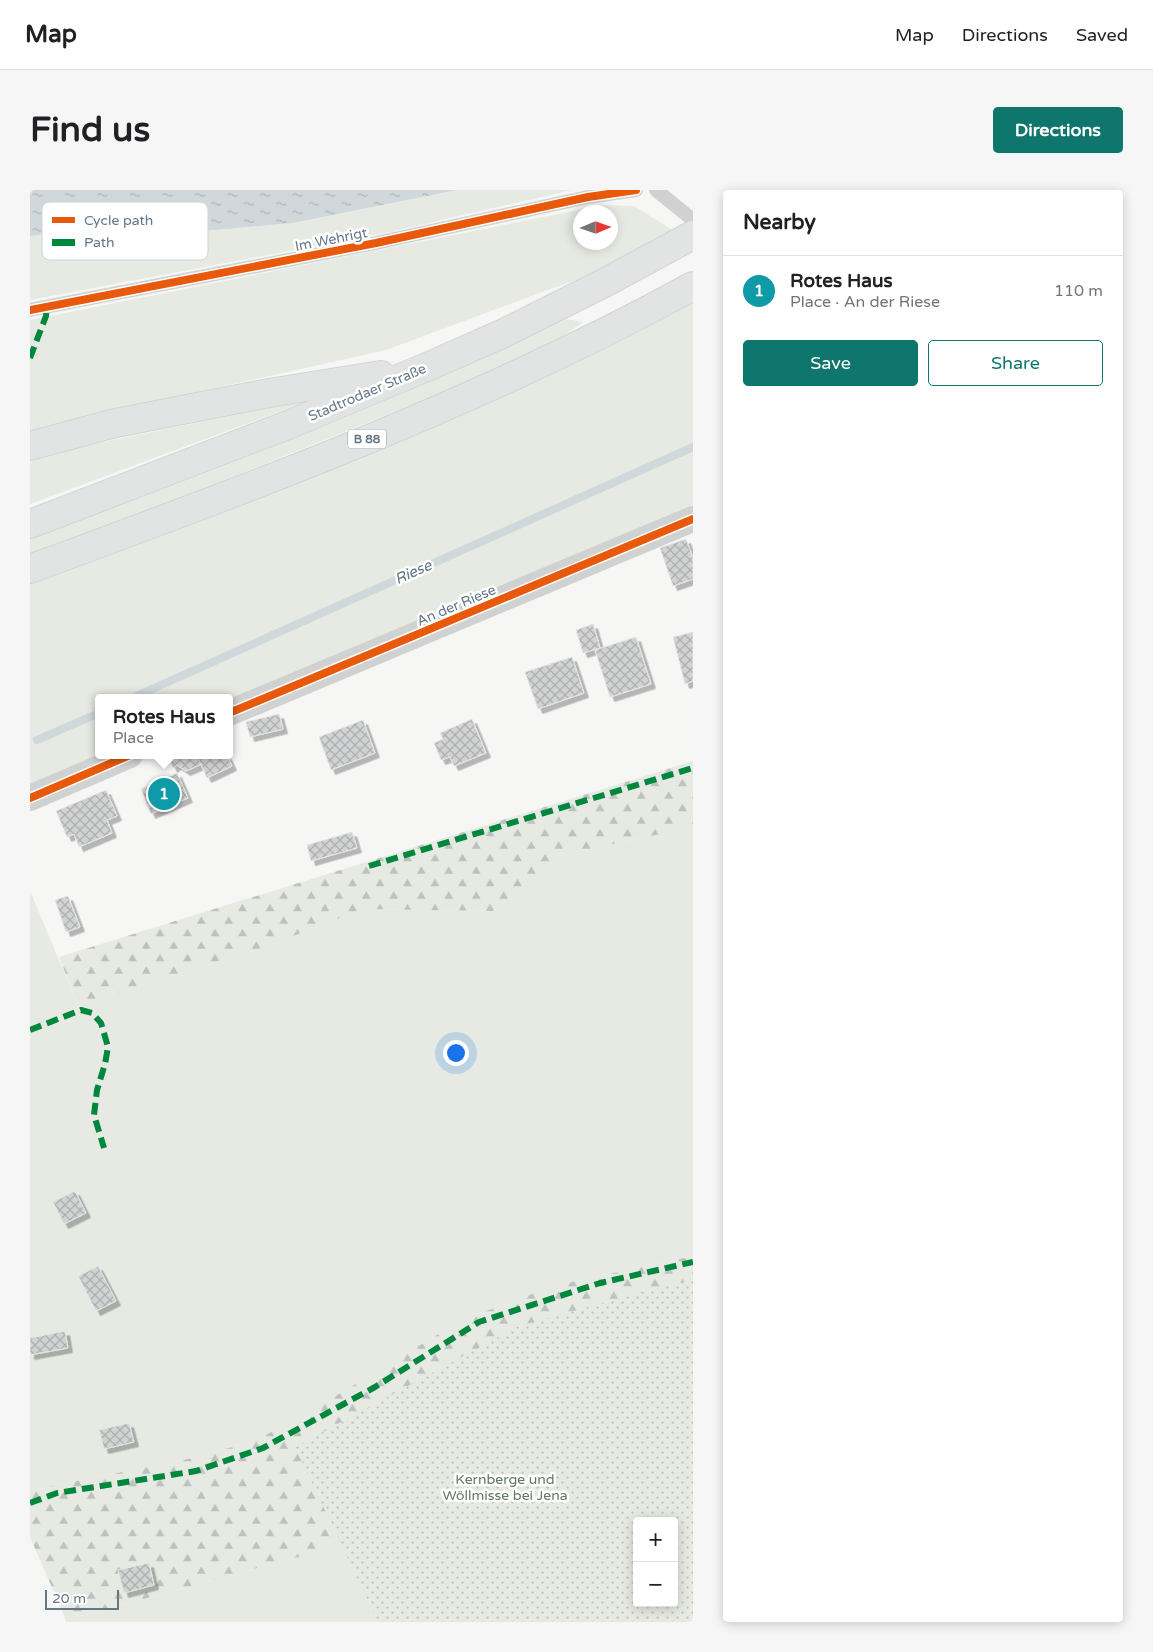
<!DOCTYPE html>
<html lang="en">
<head>
<meta charset="utf-8">
<style>
	:root { --surface:#fff; --page:#f6f6f6; --text:#202124; --muted:#757577; --line:#e0e0e0; --accent:#0f766e }
	body { margin:0; font-family:"Varela Round",sans-serif; background:var(--page); color:var(--text) }
	.controls { position:absolute; right:15px; bottom:15px; display:grid; overflow:hidden; border-radius:5px; box-shadow:0 2px 12px #0003 }
	.controls button { width:45px; height:45px; display:grid; place-items:center; padding:0; border:0; border-bottom:1px solid var(--line); background:var(--surface); color:var(--text); font:25px sans-serif }
	.compass { position:absolute; left:543px; top:15px; width:45px; height:45px; border-radius:50%; background:var(--surface); box-shadow:0 2px 12px #0003; rotate:88deg }
	.scale { position:absolute; left:15px; bottom:12px; width:74px; box-sizing:border-box; padding-left:5px; border:2px solid #637788; border-top:0; font-size:14px; line-height:18px; white-space:nowrap; color:#637788; -webkit-text-stroke:4px #fff; paint-order:stroke }
	.you { position:absolute; left:425px; top:862px; width:18px; height:18px; margin:-12px; border:4px solid #fff; border-radius:50%; background:#1a73e8; box-shadow:0 0 0 8px #1a73e833 }
	.badge { display:grid; place-items:center; width:32px; height:32px; border-radius:50%; background:var(--accent); color:#fff; font-size:16px; font-weight:700 }
	.pin { position:absolute; translate:-50% -50%; border:2px solid #fff; box-shadow:0 1px 5px #0006 }
	.popup { position:absolute; left:65px; top:504px; width:138px; height:65px; box-sizing:border-box; display:grid; place-content:center; border-radius:5px; background:var(--surface); filter:drop-shadow(0 1px 4px #0005); font-size:16px; white-space:nowrap; color:var(--muted) }
	.popup b { font-size:19px; color:var(--text) }
	.popup::after { content:''; position:absolute; left:50%; top:100%; margin-left:-10px; border:10px solid transparent; border-top-color:var(--surface) }
	.list { margin:0; padding:0; list-style:none }
	h2 { display:flex; justify-content:space-between; align-items:center; height:65px; margin:0; padding:0 20px; font-size:21px }
	h2 small { font-size:16px; font-weight:400; color:var(--muted) }
	.list li { display:grid; grid-template-columns:32px 1fr auto; gap:15px; align-items:center; box-sizing:border-box; height:70px; padding:0 20px; border-top:1px solid var(--line) }
	.list b { display:block; font-size:19px; white-space:nowrap }
	.list p { margin:0; font-size:16px; white-space:nowrap; color:var(--muted) }
	.list em { font-size:16px; font-style:normal; color:var(--muted) }
	.actions { display:flex; gap:10px; padding:15px 20px }
	.actions a { flex:1; padding:11px 0; border:1px solid var(--accent); border-radius:5px; text-align:center; font-size:18px; color:var(--accent) }
	.actions .main { background:var(--accent); color:#fff }
	.map { position:relative; flex:none; width:663px; height:1432px; overflow:hidden; border-radius:5px }
	header { display:flex; align-items:center; gap:30px; box-sizing:border-box; height:70px; padding:0 25px; background:var(--surface); border-bottom:1px solid var(--line) }
	header strong { font-size:24px }
	nav { display:flex; gap:28px; margin-inline-start:auto; font-size:18px }
	.intro { display:flex; align-items:center; justify-content:space-between; box-sizing:border-box; height:120px; padding:0 30px }
	h1 { margin:0; font-size:35px }
	.button { padding:12px 22px; border-radius:5px; background:var(--accent); color:#fff; font-size:18px; font-weight:700 }
	main { display:flex; gap:30px; padding:0 30px }
	aside { flex:1; background:var(--surface); border-radius:5px; box-shadow:0 2px 12px #0003 }
	.map>svg:first-child { display:block }
</style>
</head>
<body>
<header>
<strong>Map</strong>
<nav><a>Map</a><a>Directions</a><a>Saved</a></nav>
</header>
<div class="intro"><h1>Find us</h1><a class="button">Directions</a></div>
<main>
<div class="map">
<svg width="663" height="1432" viewBox="0 0 663 1432">
	<defs>
		<pattern id="forest-firs" width="22" height="20" patternUnits="userSpaceOnUse" patternTransform="scale(1.25)"><rect width="22" height="20" fill="#e6eae3"/><path d="M5 1l3.5 6h-7zM16 11l3.5 6h-7z" fill="#bec2be"/></pattern>
		<pattern id="park-dots" width="8" height="8" patternUnits="userSpaceOnUse" patternTransform="scale(1.25)"><rect width="8" height="8" fill="#e6eae3"/><path d="M2 2h.1M6 6h.1" fill="none" stroke="#bec2be" stroke-width="1.8" stroke-linecap="round"/></pattern>
		<pattern id="water-ripples" width="26" height="14" patternUnits="userSpaceOnUse" patternTransform="scale(1.25)"><rect width="26" height="14" fill="#d0d8dc"/><path d="M2 4q2-2 4 0t4 0M15 11q2-2 4 0t4 0" fill="none" stroke="#acb4b8"/></pattern>
		<pattern id="building-cross-hatch" width="8" height="8" patternUnits="userSpaceOnUse" patternTransform="scale(1.25)"><rect width="8" height="8" fill="#d1d3d3"/><path d="M0 0l8 8M0 8l8-8" fill="none" stroke="#adb0b1"/></pattern>
		<filter id="shadow"><feDropShadow dx="4.5" dy="4.5" stdDeviation="0" flood-color="#0004"/></filter>
	</defs>
	<rect width="100%" height="100%" fill="#f6f7f5"/>
	<!-- green -->
	<g fill="#e6eae3" fill-rule="evenodd">
		<path d="M427 0H542L360 42 0 110V46L21 44H142L263 33Z"/>
		<path d="M573 15 604 16 644 41 556 86 356 160 137 209 0 244V130ZM550 22H580V52H550Z"/>
		<path d="M663 112V324L199 510V508H69V565L0 596V393C148 337 297 283 443 220 517 187 592 153 663 112Z"/>
		<path d="M537 129 553 132 525 152 428 196 93 331 0 365V349C117 305 235 262 350 213 413 187 475 158 537 129Z"/>
		<path d="M286 208 0 314V272L54 256Z"/>
		<path d="M663 637V1066L527 1095 432 1130 264 1232 223 1251 163 1268 21 1296 0 1303V701L48 815 235 757 333 719 463 721 532 665Z"/>
		<path d="M451 1270 599 1432H36V1430L276 1365Z"/>
	</g>
	<!-- forest -->
	<g fill="url(#forest-firs)">
		<path d="M663 571V637L532 665 463 721 333 719 235 757 48 815 29 767Z"/>
		<path d="M663 1066V1110L451 1270 276 1365 36 1430 0 1347V1303L21 1296 163 1268 223 1251 264 1231 432 1130 527 1095Z"/>
	</g>
	<!-- park -->
	<path fill="url(#park-dots)" fill-rule="evenodd" d="M663 1090V1432H348L265 1257 489 1136 635 1096ZM607 1331H644V1413H607Z"/>
	<!-- water -->
	<path fill="url(#water-ripples)" d="M0 0H427L263 33 142 44H21L0 46Z"/>
	<g fill="none" stroke-linecap="round" stroke-linejoin="round">
		<!-- stream -->
		<g stroke="#d0d8dc" stroke-width="8">
			<path d="M102 508 663 257"/>
			<path d="M7 550 69 523"/>
		</g>
	</g>
	<!-- building -->
	<g fill="url(#building-cross-hatch)" stroke="#e6e6e4" filter="url(#shadow)">
		<path d="M656 349 663 368V389L643 396 630 358Z"/>
		<path d="M563 434 570 458 553 463 546 440Z"/>
		<path d="M663 442V491L655 494 643 447Z"/>
		<path d="M606 447 621 494 580 507 565 460Z"/>
		<path d="M542 467 554 503 508 519 495 482Z"/>
		<path d="M249 524 253 539 220 547 216 532Z"/>
		<path d="M442 529 456 563 424 576 420 567 411 570 404 553 413 549 410 543Z"/>
		<path d="M333 530 345 563 301 580 289 547Z"/>
		<path d="M137 565H167L172 574 156 581 147 575 143 578Z"/>
		<path d="M197 565 202 576 177 588 167 566Z"/>
		<path d="M147 583 158 608 121 624 111 599Z"/>
		<path d="M76 600 87 626 77 630 82 643 49 657 44 644 37 647 26 621Z"/>
		<path d="M322 642 327 658 281 671 277 655Z"/>
		<path d="M38 706 50 737 36 742 25 710Z"/>
		<path d="M45 1001 56 1023 34 1034 23 1012Z"/>
		<path d="M68 1076 86 1111 66 1121 48 1086Z"/>
		<path d="M35 1141 38 1158 0 1165V1148Z"/>
		<path d="M99 1233 104 1252 74 1259 69 1240Z"/>
		<path d="M119 1373 124 1395 94 1403 88 1380Z"/>
	</g>
	<g fill="none" stroke-linecap="round" stroke-linejoin="round">
		<!-- primary casing -->
		<g stroke="#d2d4d4" stroke-width="30">
			<g id="primary">
				<path d="M0 256 81 234 239 203 351 185"/>
				<path d="M0 334 258 235 397 177 474 143 578 91 663 45"/>
				<path d="M0 379C225 296 452 212 663 96"/>
			</g>
		</g>
		<!-- service -->
		<g stroke="#d0d2d2" stroke-width="14">
			<path d="M626 0 663 30"/>
			<path d="M0 120 346 53 558 7 606 0"/>
		</g>
		<!-- minor -->
		<g stroke="#d0d2d2" stroke-width="26">
			<path d="M199 523 663 329"/>
			<path d="M0 608 100 565"/>
		</g>
		<!-- primary -->
		<use href="#primary" stroke="#e2e3e3" stroke-width="28"/>
		<!-- quiet -->
		<g stroke="#00873e" stroke-width="6" stroke-dasharray="12 6" stroke-linecap="butt">
			<path d="M0 168 16 126 17 117"/>
			<path d="M339 676 663 578"/>
			<path d="M0 840 51 820 62 823 71 833 78 857 75 874 67 900 64 925 74 958"/>
			<path d="M0 1313 27 1303 166 1281 233 1258 345 1197 449 1132 570 1093 663 1072"/>
		</g>
		<!-- cycleway casing -->
		<g stroke="#fff" stroke-width="11">
			<g id="cycleway">
				<path d="M0 120 346 53 558 7 606 0"/>
				<path d="M199 523 663 329"/>
				<path d="M0 608 100 565"/>
			</g>
		</g>
		<!-- cycleway -->
		<use href="#cycleway" stroke="#e8590c" stroke-width="8"/>
	</g>
	<g text-anchor="middle" stroke-width="5" stroke-linejoin="round" paint-order="stroke">
		<!-- shield labels -->
		<rect fill="#fff" stroke="#92a0ac" stroke-width="1" x="318" y="239.5" width="38" height="19" rx="4"/>
		<g font-size="12" font-weight="bold" fill="#637788">
			<text x="337" y="253">B 88</text>
		</g>
		<!-- street labels -->
		<g font-size="14" fill="#637788" stroke="#fff">
			<text transform="translate(301 49) rotate(-11)" y="5">Im Wehrigt</text>
			<text transform="translate(337 202) rotate(-23)" y="5">Stadtrodaer Straße</text>
			<text transform="translate(426 415) rotate(-23)" y="5">An der Riese</text>
		</g>
		<!-- park labels -->
		<g font-size="14" fill="#647a5f" stroke="#fff">
			<text x="475" y="1294">Kernberge und<tspan x="475" dy="16">Wöllmisse bei Jena</tspan></text>
		</g>
		<!-- water labels -->
		<g font-size="15" font-style="italic" fill="#5f7984" stroke="#fff">
			<text transform="translate(383 382) rotate(-24)" y="5">Riese</text>
		</g>
	</g>
	<!-- legend -->
	<rect x="12" y="12" width="166" height="58" rx="8" fill="#fff" stroke="#d0d6db" stroke-width="1"/>
	<rect x="22" y="27" width="23" height="6" fill="#e8590c"/>
	<rect x="22" y="49" width="23" height="7" fill="#00873e"/>
	<g font-size="14" fill="#637788">
		<text x="54" y="35">Cycle path</text>
		<text x="54" y="57">Path</text>
	</g>
</svg>
<div class="controls">
<button>+</button>
<button>−</button>
</div>
<svg class="compass" viewBox="-18 -18 36 36"><path d="M0-13l5 13h-10z" fill="#e53935"/><path d="M0 13l5-13h-10z" fill="#757577"/></svg>
<div class="scale">20 m</div>
<div class="you"></div>
<div class="pin badge" style="left:134px;top:604px;background:#0f9aa8">1</div>
<div class="popup"><b>Rotes Haus</b>Place</div>
</div>
<aside>
<h2>Nearby<small></small></h2>
<ul class="list">
<li><span class="badge" style="background:#0f9aa8">1</span><div><b>Rotes Haus</b><p>Place · An der Riese</p></div><em>110 m</em></li>
</ul>
<div class="actions"><a class="main">Save</a><a>Share</a></div>
</aside>
</main>
</body>
</html>
